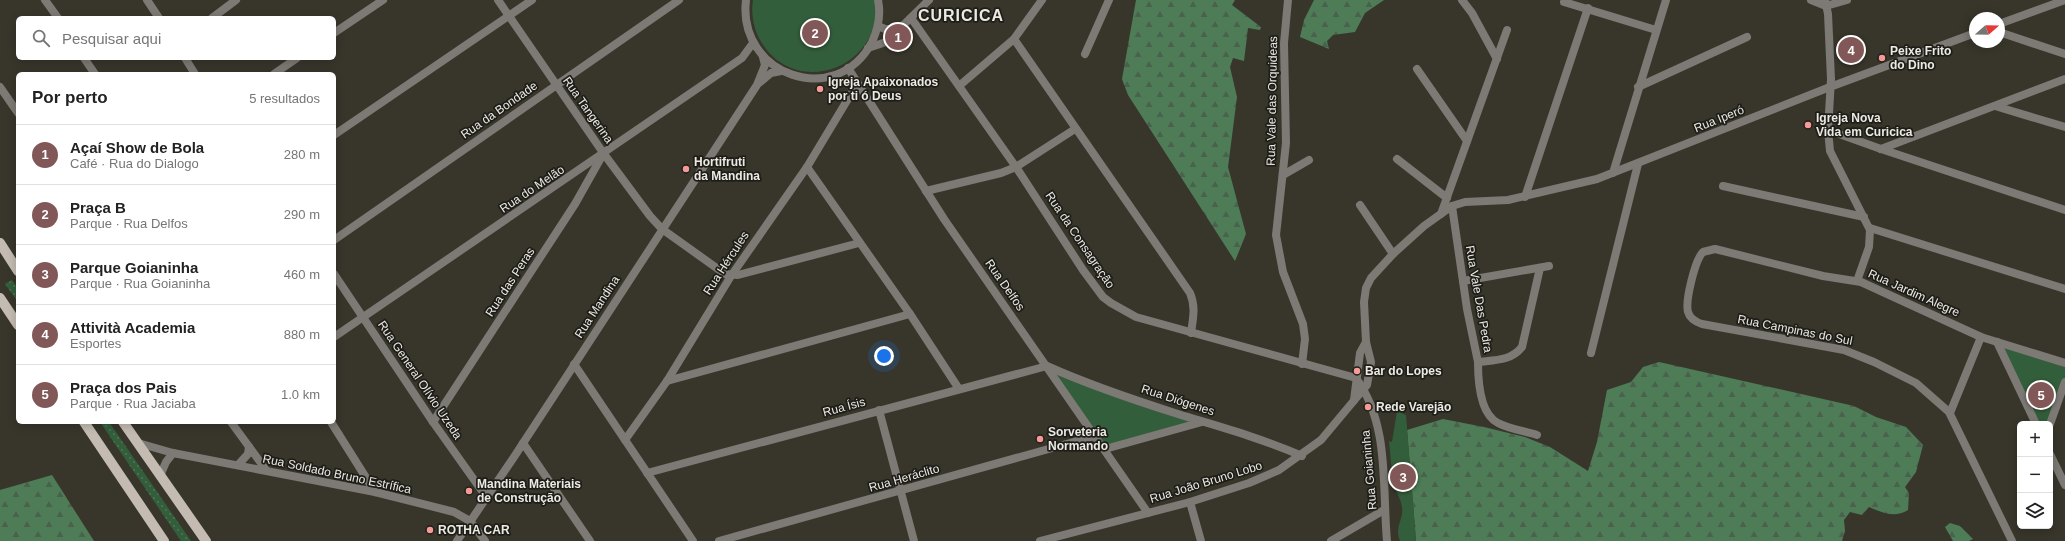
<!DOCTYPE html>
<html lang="pt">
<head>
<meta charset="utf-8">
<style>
	:root { --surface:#fff; --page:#f6f6f6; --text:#222; --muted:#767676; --line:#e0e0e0; --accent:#815857 }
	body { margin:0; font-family:Helvetica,sans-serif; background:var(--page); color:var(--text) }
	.controls { position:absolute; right:12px; bottom:12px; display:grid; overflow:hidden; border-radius:6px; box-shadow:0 2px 10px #0003 }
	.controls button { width:36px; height:36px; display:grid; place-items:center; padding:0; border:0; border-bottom:1px solid var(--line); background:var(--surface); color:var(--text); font:20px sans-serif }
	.compass { position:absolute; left:1969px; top:12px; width:36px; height:36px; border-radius:50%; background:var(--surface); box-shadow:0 2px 10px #0003; rotate:70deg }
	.you { position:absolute; left:884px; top:356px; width:14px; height:14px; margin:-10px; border:3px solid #fff; border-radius:50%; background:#1a73e8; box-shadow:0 0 0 6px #1a73e833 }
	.badge { display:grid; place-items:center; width:26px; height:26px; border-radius:50%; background:var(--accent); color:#fff; font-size:13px; font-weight:700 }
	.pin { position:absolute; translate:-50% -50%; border:2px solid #fff; box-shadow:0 1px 4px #0006 }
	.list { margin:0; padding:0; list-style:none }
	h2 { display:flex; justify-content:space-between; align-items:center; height:52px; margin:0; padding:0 16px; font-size:17px }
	h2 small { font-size:13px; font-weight:400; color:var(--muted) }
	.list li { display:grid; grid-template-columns:26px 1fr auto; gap:12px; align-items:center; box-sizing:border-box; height:60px; padding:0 16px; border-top:1px solid var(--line) }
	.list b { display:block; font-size:15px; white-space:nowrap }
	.list p { margin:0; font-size:13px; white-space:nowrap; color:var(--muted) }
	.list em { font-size:13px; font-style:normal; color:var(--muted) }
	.icon { flex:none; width:22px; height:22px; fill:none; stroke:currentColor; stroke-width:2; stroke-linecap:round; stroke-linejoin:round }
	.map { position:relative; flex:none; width:2065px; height:541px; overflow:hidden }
	.search { position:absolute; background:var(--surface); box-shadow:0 2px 10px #0003; left:16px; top:16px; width:320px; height:44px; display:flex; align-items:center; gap:10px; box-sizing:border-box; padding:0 14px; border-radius:6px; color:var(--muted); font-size:15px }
	.panel { position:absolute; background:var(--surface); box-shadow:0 2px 10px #0003; left:16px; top:72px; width:320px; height:352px; border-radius:6px }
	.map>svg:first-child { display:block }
</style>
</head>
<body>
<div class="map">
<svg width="2065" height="541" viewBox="0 0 2065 541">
	<defs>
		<pattern id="grass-dots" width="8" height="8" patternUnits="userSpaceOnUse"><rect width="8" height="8" fill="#335e3b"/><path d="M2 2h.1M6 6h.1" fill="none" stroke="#517557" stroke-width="1.8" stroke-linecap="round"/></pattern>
		<pattern id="forest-firs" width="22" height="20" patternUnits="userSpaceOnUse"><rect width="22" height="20" fill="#4e7c56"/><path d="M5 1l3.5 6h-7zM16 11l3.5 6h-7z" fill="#4a614d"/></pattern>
	</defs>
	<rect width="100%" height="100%" fill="#38362b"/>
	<!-- grass -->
	<g fill="url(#grass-dots)">
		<path d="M12 280 18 288V302L5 284Z"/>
		<path d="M100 422H109L191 541H181Z"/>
	</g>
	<!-- forest -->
	<g fill="url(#forest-firs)">
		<path d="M1136 0H1235L1232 5 1261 27 1260 30 1248 28 1244 61 1233 58 1230 67 1237 97 1228 167 1246 234 1235 261 1128 95 1122 79Z"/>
		<path d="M1314 0H1384L1365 13 1355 32 1333 35 1327 41 1329 49 1300 37 1304 20Z"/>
		<path d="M1659 362 1854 406 1876 417 1906 427 1923 445 1916 472 1905 487 1909 493 1908 510C1895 518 1882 513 1869 507L1862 515 1850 512 1844 520 1845 531 1842 541H1416L1407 430 1443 419 1484 427 1525 437 1550 447 1588 471 1597 442 1607 390 1631 382 1643 367Z"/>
		<path d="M52 475 94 541H0V490Z"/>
		<path d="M1950 523 1960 526 1973 539 1969 541H1953L1945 527Z"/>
	</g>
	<!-- park -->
	<g fill="#335e3b">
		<path d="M753 0H876C883 71 789 101 758 36 753 25 751 12 753 0Z"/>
		<path d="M1997 342 2065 364V378L2050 424H2036Z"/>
		<path d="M1047 366 1202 421 1105 449Z"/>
		<path d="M1397 411 1406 415 1416 541H1400C1394 526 1404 520 1402 507 1401 498 1394 490 1394 480L1393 484 1389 441 1392 442Z"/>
	</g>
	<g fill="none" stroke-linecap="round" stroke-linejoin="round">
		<!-- minor -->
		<g stroke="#7d7974" stroke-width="8">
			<path d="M45 0 58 18"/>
			<path d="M147 0 159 18"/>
			<path d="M498 0 604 154 650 216 662 229 725 274 738 275 859 243"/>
			<path d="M746 0C737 75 836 110 872 42 878 29 881 14 878 0"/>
			<path d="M1288 0 1284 43 1286 143 1276 235 1283 272 1303 324 1305 339 1302 364"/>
			<path d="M1462 0 1472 13 1497 59"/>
			<path d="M1811 0 1826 6 1847 0"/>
			<path d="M1825 0 1828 14 1831 79 1828 130 1830 151 1870 230 1869 247 1857 281"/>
			<path d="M1564 2 1656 30"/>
			<path d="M212 18 236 0"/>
			<path d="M911 18 1016 167 1083 270 1103 297 1111 303 1136 317 1356 378C1390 425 1382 486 1387 541"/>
			<path d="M1999 24 2065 0"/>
			<path d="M878 26 885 29H899"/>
			<path d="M1999 32 2065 54"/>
			<path d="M334 33 383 0"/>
			<path d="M1014 39 1190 293C1196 307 1193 318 1191 333"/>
			<path d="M868 48 886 42 929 0"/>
			<path d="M1085 54 1109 0"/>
			<path d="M84 58 95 74"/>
			<path d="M185 58 195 74"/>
			<path d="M848 68 944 219 1148 513"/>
			<path d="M1417 69 1467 141"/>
			<path d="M274 74 297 58"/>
			<path d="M759 83 771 73 781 71"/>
			<path d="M959 86 1014 39 1042 0"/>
			<path d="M0 87 18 113"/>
			<path d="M1638 87 1747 37"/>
			<path d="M1995 106 2065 127"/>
			<path d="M1828 130 1881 149 2065 210"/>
			<path d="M334 135 532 0"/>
			<path d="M1881 149 2065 79"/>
			<path d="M1397 159 1447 198"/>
			<path d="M807 167 910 314 959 389"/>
			<path d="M1613 173 1666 0"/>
			<path d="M1283 175 1309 160"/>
			<path d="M1723 186 1864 217"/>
			<path d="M926 191 1001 173 1016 167 1075 129"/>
			<path d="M1525 197 1588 8"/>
			<path d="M1360 205 1393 254"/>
			<path d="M1452 206 1467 309 1478 362C1495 360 1511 361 1522 347L1540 268"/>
			<path d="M1441 214 1507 30"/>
			<path d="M1870 228 2065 289"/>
			<path d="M334 240 679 0"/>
			<path d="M334 274 433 422 487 498"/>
			<path d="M1463 281 1549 266"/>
			<path d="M334 337 742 58 753 43"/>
			<path d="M1997 342 2036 424"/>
			<path d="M1591 353 1638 164"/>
			<path d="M1478 362C1478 380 1480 414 1498 423 1509 429 1525 431 1537 435"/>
			<path d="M574 364 693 541"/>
			<path d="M667 381 910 314"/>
			<path d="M1354 400 1360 353 1366 342"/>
			<path d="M879 410 914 541"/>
			<path d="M1950 413 1981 337"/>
			<path d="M231 422 266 470"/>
			<path d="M331 422 375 492"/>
			<path d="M433 422 575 204 602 156"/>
			<path d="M2050 424 2065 382"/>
			<path d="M625 440 667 381 731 276 807 167 857 84"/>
			<path d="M138 443 173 453 375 492 454 512 470 521 485 541"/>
			<path d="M523 443 590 541"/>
			<path d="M1105 449 1202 422"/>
			<path d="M2050 454 2065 485"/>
			<path d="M238 465 248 454 249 447"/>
			<path d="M647 473 1047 366C1089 385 1134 400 1178 414 1220 427 1261 438 1302 456"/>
			<path d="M160 476 166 462 173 453"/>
			<path d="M1190 502 1201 541"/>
			<path d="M457 541 514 457 757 85 765 65 763 57"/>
			<path d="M719 541 1095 436"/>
			<path d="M1040 541 1190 502 1249 483 1279 470 1321 440 1367 385 1371 362 1366 342 1364 302 1366 288 1371 278 1393 254 1424 226 1452 206 1465 202 1508 200 1597 179 1830 87 1975 33"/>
			<path d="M1331 541 1384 510"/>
			<path d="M2012 541 1949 412 1916 383 1874 362 1844 350 1702 324C1696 322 1690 319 1688 312 1685 301 1695 260 1703 252L1715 249 1823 276 1861 282 1981 337 2065 363"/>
		</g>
		<!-- major -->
		<g stroke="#c4bcb2" stroke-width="10">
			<path d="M0 243 18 271"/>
			<path d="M0 298 18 325"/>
			<path d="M84 422 164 541"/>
			<path d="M123 422 206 541"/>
		</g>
	</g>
	<!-- markers -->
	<g fill="#f59b97" stroke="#1e1d18" stroke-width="1.5">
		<circle cx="1882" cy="58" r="4"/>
		<circle cx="820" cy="89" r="4"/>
		<circle cx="1808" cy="125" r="4"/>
		<circle cx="686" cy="169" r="4"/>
		<circle cx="1357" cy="371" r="4"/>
		<circle cx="1368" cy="407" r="4"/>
		<circle cx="1040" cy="439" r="4"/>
		<circle cx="469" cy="491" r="4"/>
		<circle cx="430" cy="530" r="4"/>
	</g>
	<g text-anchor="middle" stroke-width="3.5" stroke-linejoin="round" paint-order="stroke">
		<!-- poi labels -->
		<g font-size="12" font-weight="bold" fill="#ebeae3" stroke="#1e1d18" text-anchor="start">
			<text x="1890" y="55">Peixe Frito<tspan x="1890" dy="14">do Dino</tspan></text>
			<text x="828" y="86">Igreja Apaixonados<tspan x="828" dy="14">por ti ó Deus</tspan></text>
			<text x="1816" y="122">Igreja Nova<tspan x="1816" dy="14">Vida em Curicica</tspan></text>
			<text x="694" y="166">Hortifruti<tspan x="694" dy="14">da Mandina</tspan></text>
			<text x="1365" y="375">Bar do Lopes</text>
			<text x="1376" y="411">Rede Varejão</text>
			<text x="1048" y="436">Sorveteria<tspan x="1048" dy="14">Normando</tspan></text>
			<text x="477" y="488">Mandina Materiais<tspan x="477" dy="14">de Construção</tspan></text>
			<text x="438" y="534">ROTHA CAR</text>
		</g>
		<!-- street labels -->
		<g font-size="12" fill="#ebeae3" stroke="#1e1d18">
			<text transform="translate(1272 101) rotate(-89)" y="4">Rua Vale das Orquideas</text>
			<text transform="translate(499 110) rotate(-35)" y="4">Rua da Bondade</text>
			<text transform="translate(588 110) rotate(55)" y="4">Rua Tangerina</text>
			<text transform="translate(1719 119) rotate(-22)" y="4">Rua Iperó</text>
			<text transform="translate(532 189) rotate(-34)" y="4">Rua do Melão</text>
			<text transform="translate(1080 240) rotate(56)" y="4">Rua da Consagração</text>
			<text transform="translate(726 263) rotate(-57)" y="4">Rua Hércules</text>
			<text transform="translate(510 282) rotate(-57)" y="4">Rua das Peras</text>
			<text transform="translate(1005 285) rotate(55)" y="4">Rua Delfos</text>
			<text transform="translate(1914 293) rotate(24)" y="4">Rua Jardim Alegre</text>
			<text transform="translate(1479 299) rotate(80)" y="4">Rua Vale Das Pedra</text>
			<text transform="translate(597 307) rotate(-57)" y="4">Rua Mandina</text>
			<text transform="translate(1795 330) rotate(11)" y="4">Rua Campinas do Sul</text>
			<text transform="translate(420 380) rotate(56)" y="4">Rua General Olívio Uzeda</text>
			<text transform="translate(1178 400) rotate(18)" y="4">Rua Diógenes</text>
			<text transform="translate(844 407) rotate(-15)" y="4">Rua Ísis</text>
			<text transform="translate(1369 470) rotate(-95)" y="4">Rua Goianinha</text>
			<text transform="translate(337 474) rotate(12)" y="4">Rua Soldado Bruno Estrífica</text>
			<text transform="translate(904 478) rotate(-16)" y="4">Rua Heráclito</text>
			<text transform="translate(1206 482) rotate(-17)" y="4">Rua João Bruno Lobo</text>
		</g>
		<!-- district labels -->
		<g font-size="16" font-weight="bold" letter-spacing="1" fill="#ebeae3" stroke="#1e1d18">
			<text x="961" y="21">CURICICA</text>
		</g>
	</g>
</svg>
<div class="controls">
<button>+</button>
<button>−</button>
<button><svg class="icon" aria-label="layers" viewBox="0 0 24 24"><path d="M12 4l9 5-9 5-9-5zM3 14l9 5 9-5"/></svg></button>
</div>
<svg class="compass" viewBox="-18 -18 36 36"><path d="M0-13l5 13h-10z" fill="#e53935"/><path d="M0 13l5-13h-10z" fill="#767676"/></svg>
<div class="you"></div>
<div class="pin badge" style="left:898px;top:37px">1</div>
<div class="pin badge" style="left:815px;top:33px">2</div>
<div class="pin badge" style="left:1403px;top:477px">3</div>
<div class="pin badge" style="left:1851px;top:50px">4</div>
<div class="pin badge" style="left:2041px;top:395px">5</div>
<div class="search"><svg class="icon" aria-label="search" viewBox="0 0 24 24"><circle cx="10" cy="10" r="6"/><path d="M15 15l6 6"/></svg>Pesquisar aqui</div>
<section class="panel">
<h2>Por perto<small>5 resultados</small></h2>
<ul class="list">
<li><span class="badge">1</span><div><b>Açaí Show de Bola</b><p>Café · Rua do Dialogo</p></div><em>280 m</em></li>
<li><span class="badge">2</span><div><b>Praça B</b><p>Parque · Rua Delfos</p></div><em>290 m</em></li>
<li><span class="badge">3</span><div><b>Parque Goianinha</b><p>Parque · Rua Goianinha</p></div><em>460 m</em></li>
<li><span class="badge">4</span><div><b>Attività Academia</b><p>Esportes</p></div><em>880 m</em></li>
<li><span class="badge">5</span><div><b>Praça dos Pais</b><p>Parque · Rua Jaciaba</p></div><em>1.0 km</em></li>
</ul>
</section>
</div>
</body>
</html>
